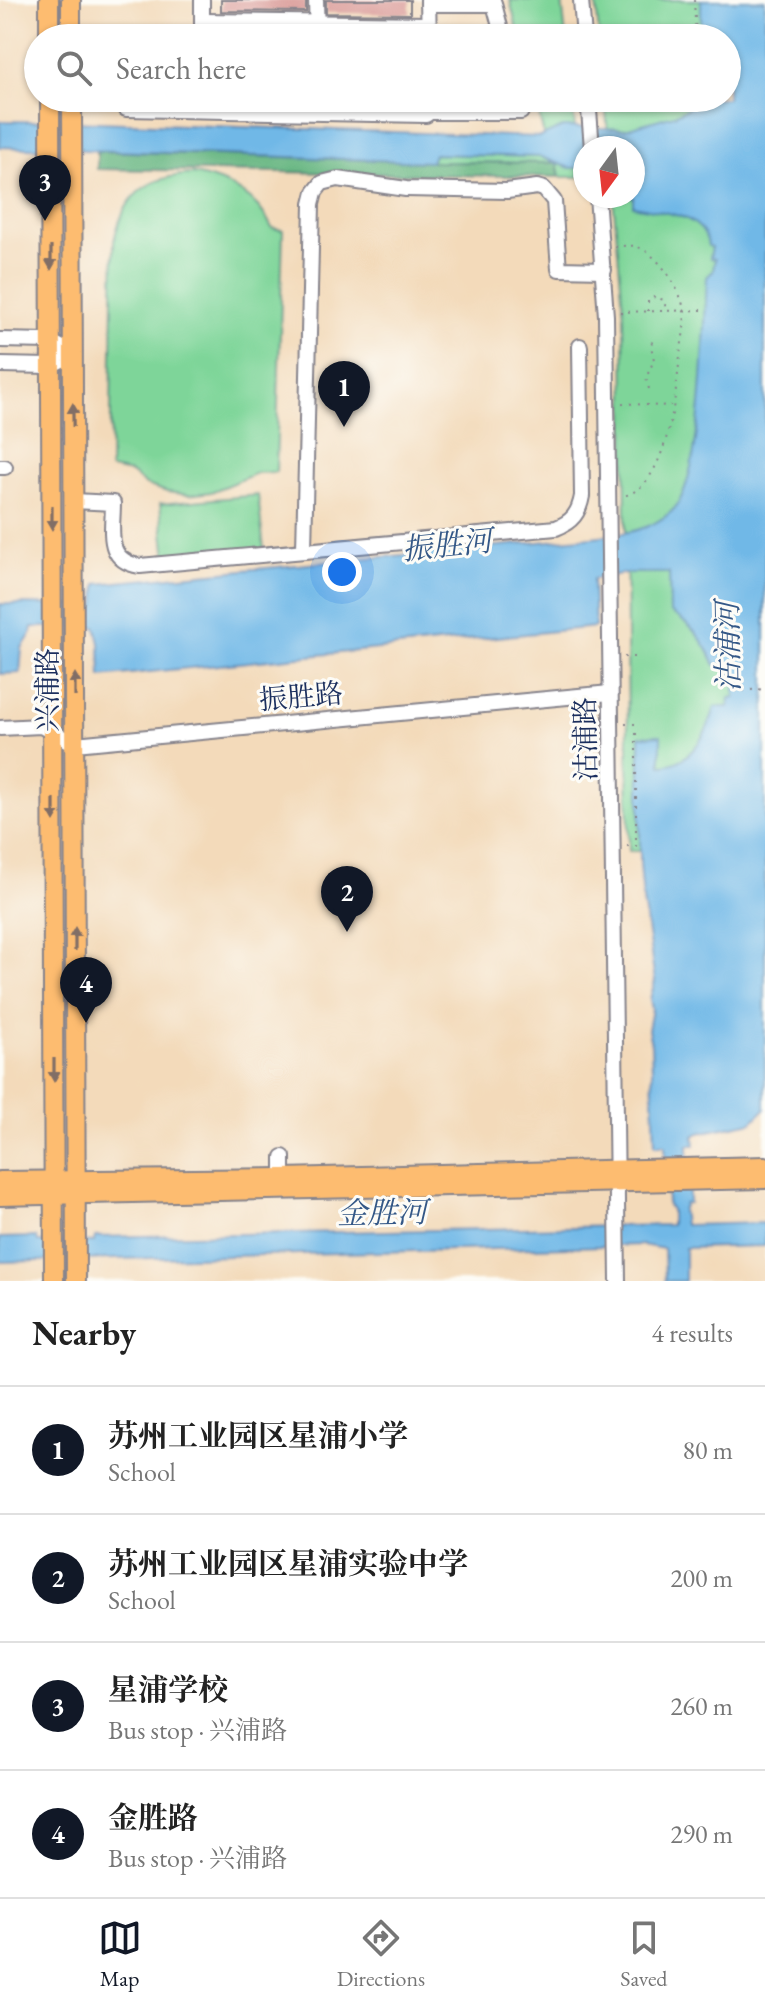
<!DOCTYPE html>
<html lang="en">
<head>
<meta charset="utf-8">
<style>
	:root { --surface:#fff; --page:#f6f6f6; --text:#222; --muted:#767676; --line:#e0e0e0; --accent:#111827 }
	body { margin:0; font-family:"EB Garamond","Noto Serif SC",serif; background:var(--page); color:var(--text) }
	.compass { position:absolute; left:573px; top:136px; width:72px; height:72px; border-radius:50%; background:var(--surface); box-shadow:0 2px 6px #0004; rotate:195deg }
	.you { position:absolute; left:342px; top:572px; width:28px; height:28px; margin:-20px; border:6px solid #fff; border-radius:50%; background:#1a73e8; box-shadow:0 0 0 12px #1a73e833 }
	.badge { display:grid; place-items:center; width:52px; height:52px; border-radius:50%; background:var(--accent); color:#fff; font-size:26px; font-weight:700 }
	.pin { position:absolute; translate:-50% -66px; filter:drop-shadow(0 2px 4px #0008) }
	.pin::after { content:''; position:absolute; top:42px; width:28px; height:24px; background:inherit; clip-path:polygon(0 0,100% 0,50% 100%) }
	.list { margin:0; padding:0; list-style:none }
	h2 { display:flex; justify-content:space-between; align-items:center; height:104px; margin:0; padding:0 32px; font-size:34px }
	h2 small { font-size:26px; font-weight:400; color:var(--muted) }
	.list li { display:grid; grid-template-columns:52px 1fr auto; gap:24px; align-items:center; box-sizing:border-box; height:128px; padding:0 32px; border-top:2px solid var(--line) }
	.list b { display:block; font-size:30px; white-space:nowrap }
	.list p { margin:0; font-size:26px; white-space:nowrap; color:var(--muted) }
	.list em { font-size:26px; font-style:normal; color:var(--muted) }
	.icon { flex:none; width:44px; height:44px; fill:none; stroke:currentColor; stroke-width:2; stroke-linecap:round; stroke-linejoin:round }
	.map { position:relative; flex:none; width:765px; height:1281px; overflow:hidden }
	.search { position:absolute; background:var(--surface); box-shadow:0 2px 6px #0004; left:24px; right:24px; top:24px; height:88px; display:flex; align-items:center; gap:20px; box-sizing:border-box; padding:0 28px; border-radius:44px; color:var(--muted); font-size:30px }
	.sheet { height:616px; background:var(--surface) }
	nav { display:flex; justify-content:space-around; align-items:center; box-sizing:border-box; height:112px; border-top:2px solid var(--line); background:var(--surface); font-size:22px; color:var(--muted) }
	nav a { display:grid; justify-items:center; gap:4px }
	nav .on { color:var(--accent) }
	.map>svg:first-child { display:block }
</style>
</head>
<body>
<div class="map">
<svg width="765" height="1281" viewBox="0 0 765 1281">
	<rect width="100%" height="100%" fill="#fdfcf7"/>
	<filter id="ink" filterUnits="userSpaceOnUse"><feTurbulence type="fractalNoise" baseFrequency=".0125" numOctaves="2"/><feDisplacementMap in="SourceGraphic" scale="16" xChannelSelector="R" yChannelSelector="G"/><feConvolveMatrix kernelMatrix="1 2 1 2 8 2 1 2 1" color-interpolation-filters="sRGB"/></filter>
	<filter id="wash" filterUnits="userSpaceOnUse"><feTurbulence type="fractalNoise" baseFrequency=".006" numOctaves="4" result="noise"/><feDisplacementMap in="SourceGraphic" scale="32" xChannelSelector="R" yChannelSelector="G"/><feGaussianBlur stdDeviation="1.8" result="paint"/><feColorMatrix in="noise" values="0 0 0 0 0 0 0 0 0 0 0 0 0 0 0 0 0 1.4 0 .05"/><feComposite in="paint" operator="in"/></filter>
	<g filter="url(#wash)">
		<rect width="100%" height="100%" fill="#f3daba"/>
		<!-- green -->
		<g fill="#7ed599" stroke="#4c827c" stroke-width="2">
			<path d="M510 0H562L566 38H519Z"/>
			<path d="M596 0H765V853L629 851 624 318 613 196H633V148H609L605 98H727V38H599Z"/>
			<path d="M535 98H572L575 129 563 127 544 136Z"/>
			<path d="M434 154 541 157 570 168H579L580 177H560L557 163 431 162Z"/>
			<path d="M195 174C229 182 257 195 272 228L283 230 276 472 257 473 211 492 189 495 167 492 146 485 131 473 110 469 114 241C124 193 148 176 195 174Z"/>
			<path d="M258 495 264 550 166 559 160 504Z"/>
		</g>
		<!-- forest -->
		<path fill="#66b681" stroke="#407270" stroke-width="2" d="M97 151 431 162 557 163 560 177 97 169Z"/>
		<!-- water -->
		<path fill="#6fb8e7" stroke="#4574a2" stroke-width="2" d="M701 0H765V1109L752 1122 699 1133 694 1136 695 1145H688L689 1203H685L682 1210 684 1225 765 1223V1246L685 1248V1281H665L664 1249 642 1245 0 1262V1238L36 1237 38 1242H94L95 1237 671 1225V1210L667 1203 665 1145H655L651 1044 648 1030 652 1009 650 999 655 981 643 900 640 863V736L661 735V765C691 765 708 732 715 707H729L730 698 735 697V677H729V666L715 665C705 641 693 626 670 612L669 573H626L593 579 595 627 101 677 100 643 96 627H32L31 634 22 648 20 673 0 674V604L96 605 97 584 592 537C621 534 649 532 672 511 704 482 704 324 707 277L713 271 715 259 710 258 712 247 708 246C705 213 658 212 633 206V148H585V168H570L541 157 434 154 431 162 0 147V121L96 122 540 137 563 127 625 129 674 115 692 106 698 98H727V38H701Z"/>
		<g id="blocks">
			<!-- building -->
			<g fill="#d99794">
				<path d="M221 0H306V12L221 11Z"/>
				<path d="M326 0H410V14L326 13Z"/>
			</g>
		</g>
	</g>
	<g filter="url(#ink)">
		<use href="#blocks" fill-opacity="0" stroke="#87848c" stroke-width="2"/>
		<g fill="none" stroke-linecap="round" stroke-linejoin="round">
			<!-- minor casing -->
			<g stroke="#87848c" stroke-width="18">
				<g id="minor">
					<path d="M202 0V38"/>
					<path d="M316 0 317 38"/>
					<path d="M428 0 429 38"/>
					<path d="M493 0 503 38"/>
					<path d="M581 0 584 38"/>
					<path d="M428 4H494"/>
					<path d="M202 21 428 24"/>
					<path d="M588 98 592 148"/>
					<path d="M126 109 426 115 430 112H521L518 98"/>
					<path d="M597 196 606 316 618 1281"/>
					<path d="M0 340 50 341 73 354 50 366 0 365"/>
					<path d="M0 467H5"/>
					<path d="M74 501 113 503C113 530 104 561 140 566L556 528C572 522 579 513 582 496L580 346"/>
					<path d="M304 549 312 204 315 192 322 183 338 179 406 189 507 191 537 187 544 189 554 201 559 269 604 270"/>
					<path d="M0 728 41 726 75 744 610 693"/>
					<path d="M283 1185V1157"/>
				</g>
			</g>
			<!-- major casing -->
			<g stroke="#87848c" stroke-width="22">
				<g id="major">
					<path d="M49 0V38"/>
					<path d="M71 0V38"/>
					<path d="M50 98 54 1281"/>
					<path d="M72 98 76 1281"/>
					<path d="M0 1181 283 1178 765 1166"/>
					<path d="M0 1196 765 1179"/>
				</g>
			</g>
			<!-- path -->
			<g stroke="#87848c" stroke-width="2" stroke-dasharray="2 6" stroke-linecap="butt">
				<path d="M694 0 696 38"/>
				<path d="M604 98H611"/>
				<path d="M630 98 656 102 673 98"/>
				<path d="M615 247C621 246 628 245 634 246 656 250 682 290 684 311 686 325 682 341 680 355 676 392 668 487 623 496"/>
				<path d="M648 311V301L654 297 664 300 666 309"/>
				<path d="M620 312 704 310"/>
				<path d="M649 389 646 378 654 360 651 346 653 338"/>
				<path d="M622 403 659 406 671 405"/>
				<path d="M624 657H634"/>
				<path d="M735 691 765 689"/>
				<path d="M625 724H639"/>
				<path d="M627 846H636V733H639"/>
			</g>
			<!-- minor -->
			<use href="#minor" stroke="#fff" stroke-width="14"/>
			<!-- major -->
			<use href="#major" stroke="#fdbc70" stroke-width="18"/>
		</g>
		<!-- one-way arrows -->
		<defs><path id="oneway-solid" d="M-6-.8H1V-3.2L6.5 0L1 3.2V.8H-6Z" transform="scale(2)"/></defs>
		<g fill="#816e66">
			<use href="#oneway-solid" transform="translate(51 258) rotate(90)"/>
			<use href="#oneway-solid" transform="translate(73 415) rotate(-91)"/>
			<use href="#oneway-solid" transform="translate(52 518) rotate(90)"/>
			<use href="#oneway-solid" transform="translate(75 685) rotate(-90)"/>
			<use href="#oneway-solid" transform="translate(54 810) rotate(90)"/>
			<use href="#oneway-solid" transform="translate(75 939) rotate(-90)"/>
			<use href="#oneway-solid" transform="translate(54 1070) rotate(90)"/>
		</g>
	</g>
	<g text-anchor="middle" stroke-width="6" stroke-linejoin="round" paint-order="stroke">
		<!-- street labels -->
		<g font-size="28" fill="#1b2f5e" stroke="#fdfcf7">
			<text transform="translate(47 690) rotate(-90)" y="10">兴浦路</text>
			<text transform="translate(301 696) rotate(-5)" y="10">振胜路</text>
			<text transform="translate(585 739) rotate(-91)" y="10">沽浦路</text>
		</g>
		<!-- water labels -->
		<g font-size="30" font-style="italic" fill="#345887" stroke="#fdfcf7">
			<text transform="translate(447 545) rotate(-6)" y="10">振胜河</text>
			<text transform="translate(728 647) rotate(-91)" y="10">沽浦河</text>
			<text transform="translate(382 1213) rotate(-1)" y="10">金胜河</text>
		</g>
	</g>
</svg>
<svg class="compass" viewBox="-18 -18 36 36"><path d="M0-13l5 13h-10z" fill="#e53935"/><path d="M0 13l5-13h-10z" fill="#767676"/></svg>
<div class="you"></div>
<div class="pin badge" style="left:344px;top:427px">1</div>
<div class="pin badge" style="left:347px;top:932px">2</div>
<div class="pin badge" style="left:45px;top:221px">3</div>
<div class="pin badge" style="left:86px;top:1023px">4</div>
<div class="search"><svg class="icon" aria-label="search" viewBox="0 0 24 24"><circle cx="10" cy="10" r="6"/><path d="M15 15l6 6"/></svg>Search here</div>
</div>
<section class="sheet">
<h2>Nearby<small>4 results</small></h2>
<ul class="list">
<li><span class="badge">1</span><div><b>苏州工业园区星浦小学</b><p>School</p></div><em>80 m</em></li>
<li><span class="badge">2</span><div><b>苏州工业园区星浦实验中学</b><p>School</p></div><em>200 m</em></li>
<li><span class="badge">3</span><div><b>星浦学校</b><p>Bus stop · 兴浦路</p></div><em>260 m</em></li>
<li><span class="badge">4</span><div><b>金胜路</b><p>Bus stop · 兴浦路</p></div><em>290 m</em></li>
</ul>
</section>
<nav>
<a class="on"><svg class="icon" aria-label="map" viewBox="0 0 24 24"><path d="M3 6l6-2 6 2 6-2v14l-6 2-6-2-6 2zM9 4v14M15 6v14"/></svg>Map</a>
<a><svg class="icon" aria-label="directions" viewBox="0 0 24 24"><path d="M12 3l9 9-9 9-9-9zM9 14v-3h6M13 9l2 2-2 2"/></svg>Directions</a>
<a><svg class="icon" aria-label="saved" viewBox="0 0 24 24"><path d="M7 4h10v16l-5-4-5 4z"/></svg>Saved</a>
</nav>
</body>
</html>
